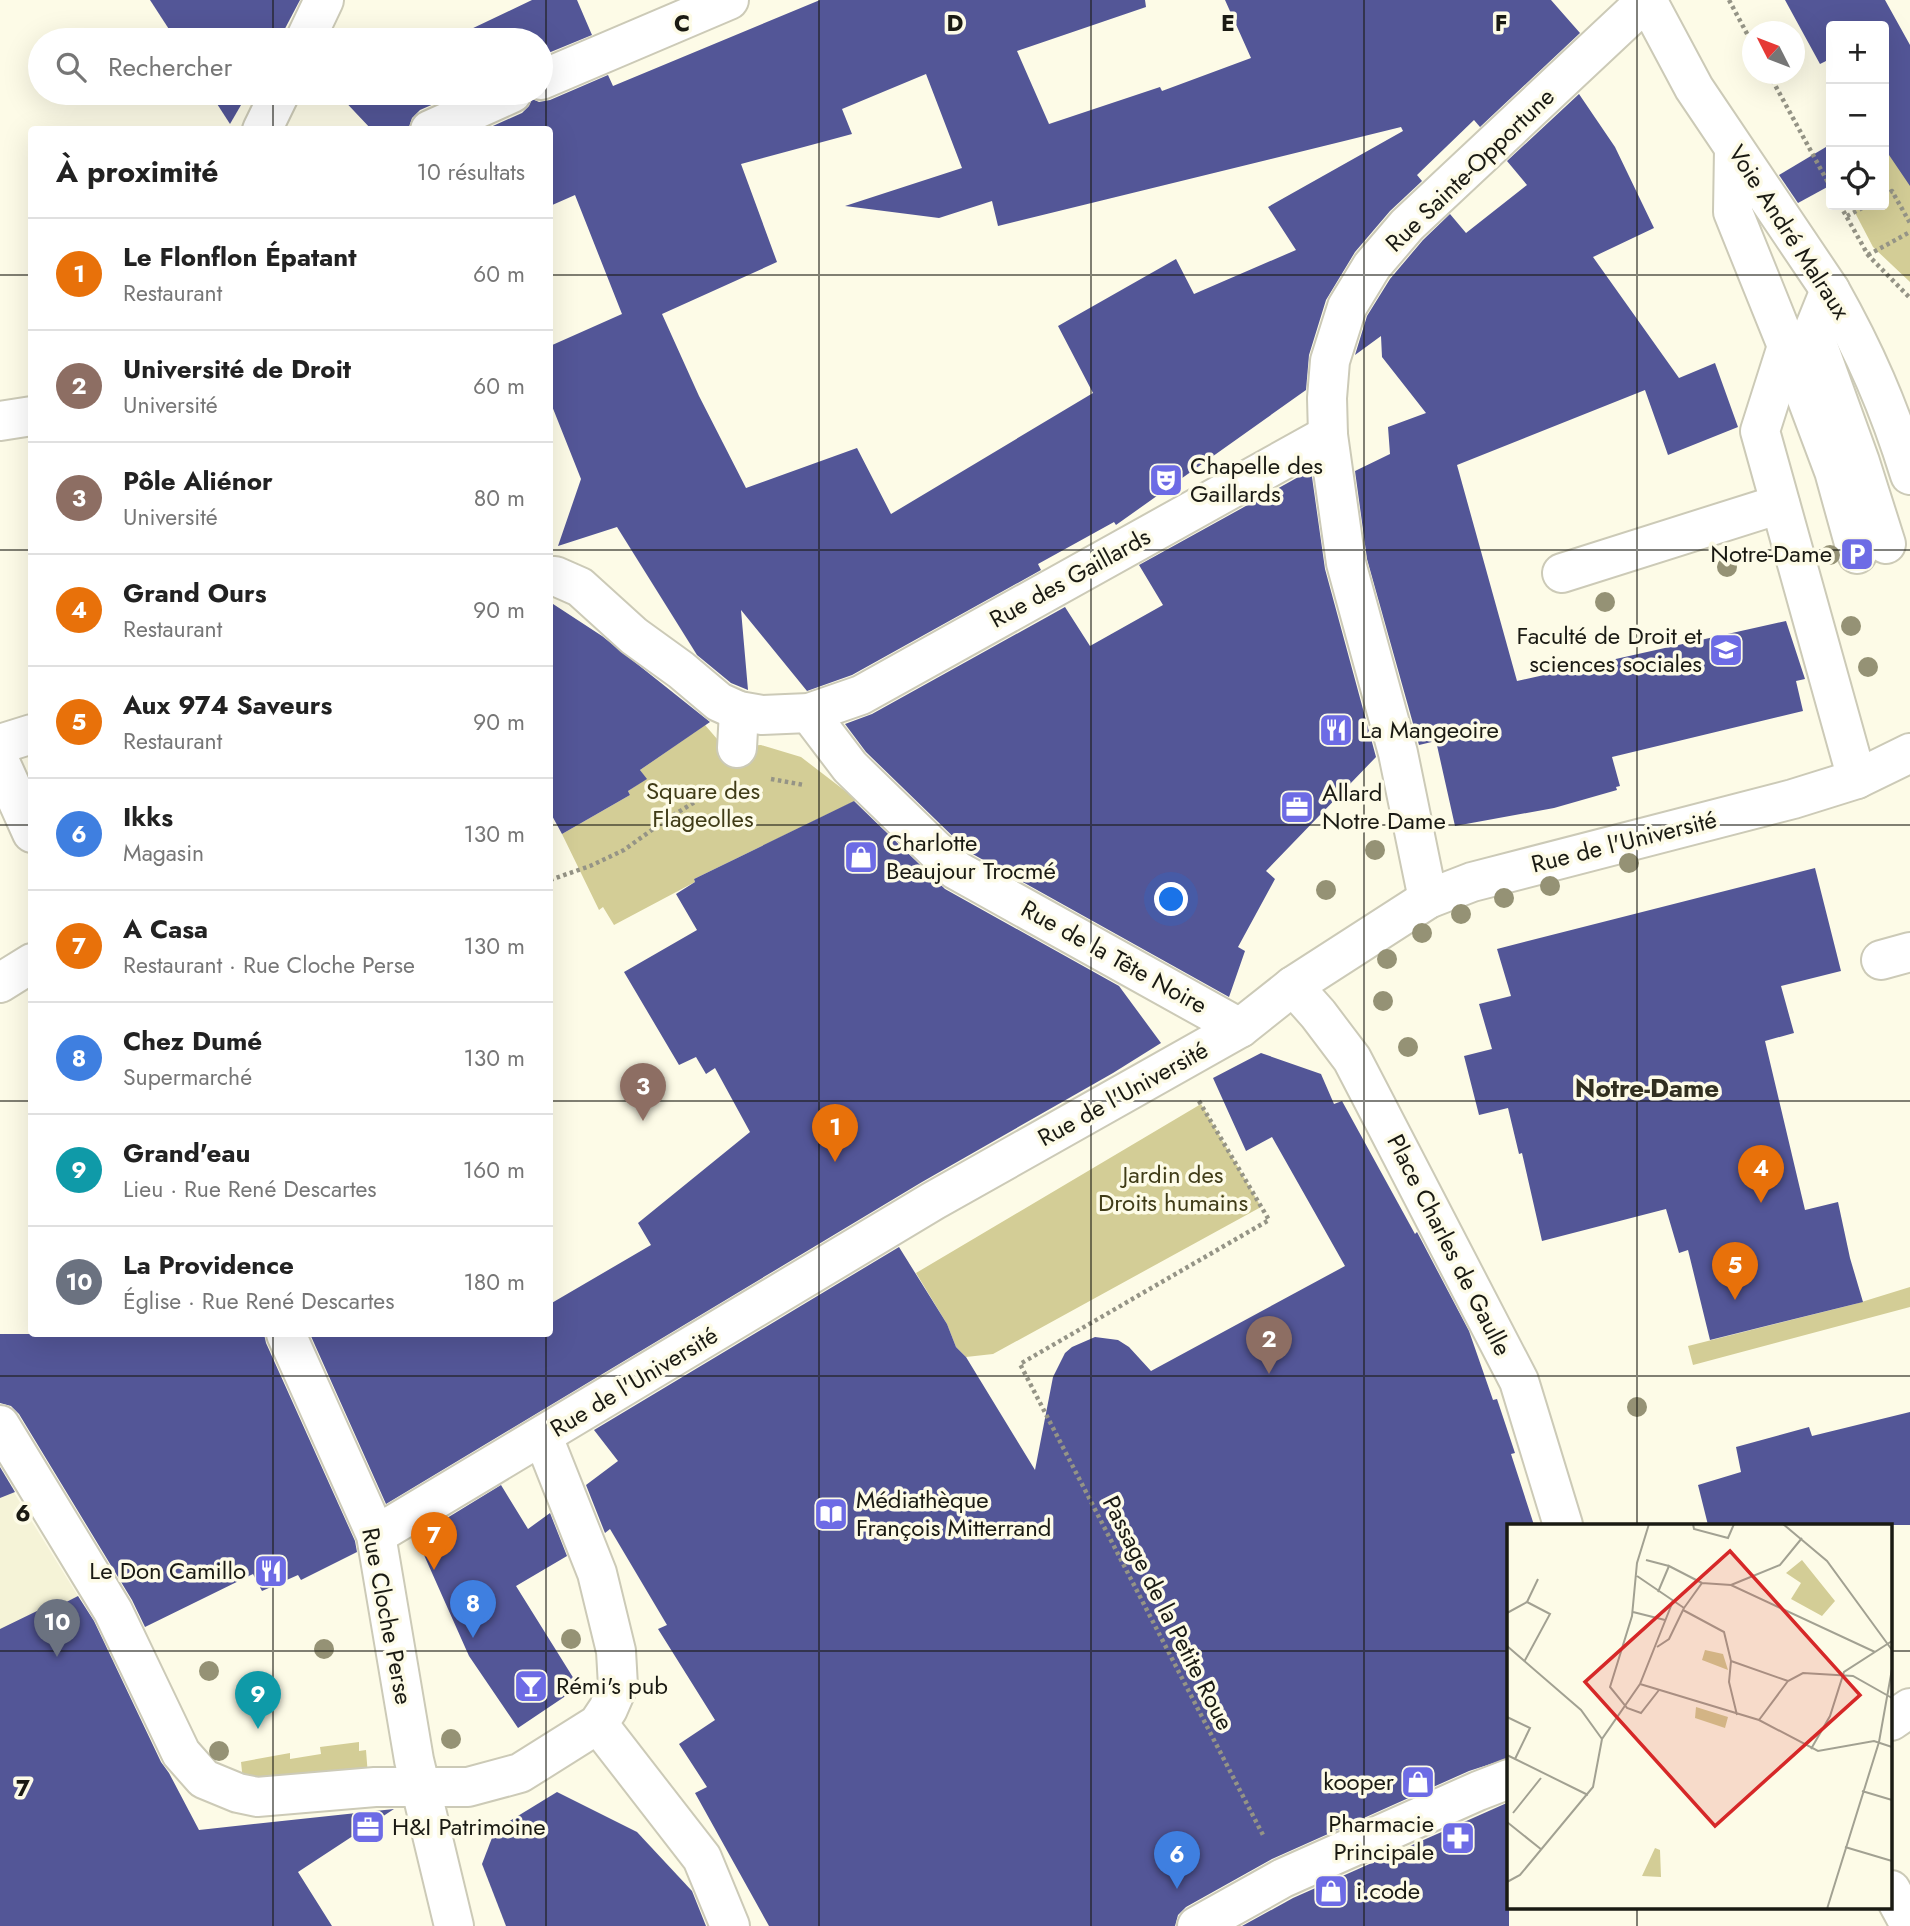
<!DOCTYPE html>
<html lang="fr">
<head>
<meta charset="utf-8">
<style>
	:root { --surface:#fff; --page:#f2f2f2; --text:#222; --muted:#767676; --line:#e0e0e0; --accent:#6d6be5 }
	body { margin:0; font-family:Jost,sans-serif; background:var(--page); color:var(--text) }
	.controls { position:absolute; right:21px; top:21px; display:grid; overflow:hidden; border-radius:7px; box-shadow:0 7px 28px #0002 }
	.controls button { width:63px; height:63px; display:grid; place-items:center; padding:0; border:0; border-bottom:2px solid var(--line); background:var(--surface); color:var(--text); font:35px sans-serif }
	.compass { position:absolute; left:1742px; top:21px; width:63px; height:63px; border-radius:50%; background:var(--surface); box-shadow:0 7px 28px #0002; rotate:312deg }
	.you { position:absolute; left:1172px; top:900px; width:24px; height:24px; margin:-18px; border:5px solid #fff; border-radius:50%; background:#1a73e8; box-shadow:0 0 0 10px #1a73e833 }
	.badge { display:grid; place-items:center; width:46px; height:46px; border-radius:50%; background:var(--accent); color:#fff; font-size:23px; font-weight:700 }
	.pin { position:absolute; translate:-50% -58px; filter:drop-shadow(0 2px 4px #0008) }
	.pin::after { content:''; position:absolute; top:37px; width:24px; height:21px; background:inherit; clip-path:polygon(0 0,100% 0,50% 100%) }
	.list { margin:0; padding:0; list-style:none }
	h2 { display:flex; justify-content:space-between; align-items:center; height:91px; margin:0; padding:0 28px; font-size:30px }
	h2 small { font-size:23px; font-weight:400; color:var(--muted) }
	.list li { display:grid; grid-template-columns:46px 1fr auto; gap:21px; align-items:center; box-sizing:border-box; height:112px; padding:0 28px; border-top:2px solid var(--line) }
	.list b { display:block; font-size:26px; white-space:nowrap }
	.list p { margin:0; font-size:23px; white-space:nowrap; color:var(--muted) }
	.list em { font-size:23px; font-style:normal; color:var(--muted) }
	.icon { flex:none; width:38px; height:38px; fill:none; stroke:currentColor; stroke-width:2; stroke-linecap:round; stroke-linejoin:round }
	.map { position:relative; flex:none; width:1910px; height:1926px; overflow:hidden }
	.search { position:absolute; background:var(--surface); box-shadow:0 7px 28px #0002; left:28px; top:28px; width:525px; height:77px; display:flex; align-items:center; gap:18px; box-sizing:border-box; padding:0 24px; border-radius:38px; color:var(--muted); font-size:26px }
	.panel { position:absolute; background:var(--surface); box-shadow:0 7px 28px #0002; left:28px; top:126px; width:525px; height:1211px; border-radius:7px }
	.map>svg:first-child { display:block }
</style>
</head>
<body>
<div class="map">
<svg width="1910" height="1926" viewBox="0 0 1910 1926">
	<rect width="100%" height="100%" fill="#fdfbe7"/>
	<!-- built -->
	<path fill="#f5f3d7" d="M0 1470 81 1601 101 1639 103 1638 107 1644 105 1646 116 1659 115 1664 13 1717 0 1720Z"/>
	<!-- green -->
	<g fill="#d3cd96">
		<path d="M1895 151 1910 182V282L1873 247 1851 205H1884V157Z"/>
		<path d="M705 725 724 747 761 745 801 757 857 800 694 879 695 882 614 925 603 907 599 910 562 834 630 795 628 791 646 779 640 770Z"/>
		<path d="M1201 1104 1261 1207 993 1354 966 1357 956 1347 947 1324 916 1273Z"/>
		<path d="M1910 1287V1307L1693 1365 1688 1346 1855 1304Z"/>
		<path d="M359 1742V1751L366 1750 368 1776 244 1790 241 1762 290 1753V1759L321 1754 320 1747Z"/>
	</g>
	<!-- building -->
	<g fill="#535697" fill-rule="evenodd">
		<path d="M150 0H300L279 40H176Z"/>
		<path d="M532 0H577L592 35 541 56V40H448Z"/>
		<path d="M820 0H1145L1146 7 1017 51 1049 124 1160 87 1162 91 1251 58 1225 0H1551L1580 33 1480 127 1474 120 1417 175 1422 181 1390 211 1355 252 1326 300 1309 355 1306 390 1116 525 1114 522 1038 564 1041 570 852 675 807 691 741 610 748 690 731 683 697 655 617 527 558 546 581 479 550 401V346L622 314 575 195 550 206V130H484L522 113 529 106 532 99 539 102 550 100 608 75 613 86ZM926 74 962 168 845 206 939 218 992 201 998 226 1401 127 1403 131 1268 207 1296 250 1194 294 1176 259 1058 326 1093 393 891 514 857 448 746 488 699 396 662 314 777 262 741 164 852 134 842 109Z"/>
		<path d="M1785 0H1885L1910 45V186L1889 155 1884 157V26H1831V69L1826 61 1820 64Z"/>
		<path d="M210 93H248L230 124Z"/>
		<path d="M337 93H459L420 110 412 118 408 130H372Z"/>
		<path d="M1579 94 1615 147 1654 228 1593 257 1679 378 1715 363 1738 427 1668 455 1645 390 1457 465 1517 681 1786 621 1805 679 1796 681 1803 711 1612 757 1620 786 1616 787 1617 790 1554 808 1455 826 1436 741 1419 745 1367 559 1355 471 1390 454 1388 427 1426 413 1382 357 1381 336 1355 355 1367 316 1390 279 1423 240 1450 214 1466 233 1527 185 1507 161Z"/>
		<path d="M1831 144V185L1798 203 1779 175Z"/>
		<path d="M1311 470 1325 569 1376 757 1266 871 1275 879 1238 947 1245 951 1229 997 969 852 866 752 845 724 872 714 1065 607 1090 646 1163 605 1139 565Z"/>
		<path d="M550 602 602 636 710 722 640 770 647 779 628 791 630 795 562 834 550 812Z"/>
		<path d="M854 801 945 889 1119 986 1161 1043 1113 1073 922 1182 386 1504 310 1334H550V1304L651 1245 638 1223 750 1132 715 1068 706 1074 696 1057 679 1065 624 972 697 930 676 894 695 882 694 879Z"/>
		<path d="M1815 868 1841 971 1781 986 1794 1033 1765 1041 1805 1210 1838 1202 1850 1258 1863 1302 1710 1340 1688 1250 1679 1253 1666 1209 1542 1241 1522 1153 1519 1154 1508 1108 1479 1115 1464 1056 1492 1049 1479 1004 1511 996 1497 949Z"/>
		<path d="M1261 1053 1321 1074 1334 1104 1342 1101 1415 1234 1417 1232 1469 1331 1493 1400 1497 1399 1515 1453 1511 1454 1534 1525H1509V1758L1469 1771 1272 1859 1186 1907 1178 1915 1175 1926H769L695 1793 707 1787 679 1744 715 1720 658 1629 667 1625 610 1529 605 1533 586 1485 618 1461 594 1430 899 1247 947 1324 956 1347 966 1357 1035 1470 1053 1377 1065 1353 1072 1347 1095 1337 1118 1340 1129 1347 1151 1371 1345 1266 1272 1137 1246 1151 1213 1078Z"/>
		<path d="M0 1334H264L266 1343 355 1541 357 1552 301 1580 298 1575 262 1591 253 1574 145 1627 132 1600 19 1414 11 1406 0 1403Z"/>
		<path d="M1910 1412V1525H1708L1698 1485 1741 1472 1736 1447 1809 1427 1812 1436Z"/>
		<path d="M0 1467 15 1492 0 1498Z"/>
		<path d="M501 1485 528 1529 550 1513 567 1556 516 1586 579 1687 518 1728 469 1656 416 1537Z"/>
		<path d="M78 1596 94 1621 161 1762 169 1773 199 1830 394 1809 298 1872 332 1926H0V1629L37 1611 39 1616Z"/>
		<path d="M557 1792 637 1832 692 1891 706 1926H506L482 1864 495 1830Z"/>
		<path d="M1509 1802V1926H1242L1293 1898Z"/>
	</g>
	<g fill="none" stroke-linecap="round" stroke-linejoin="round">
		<!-- minor casing -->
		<g stroke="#cccab7" stroke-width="42">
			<g id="minor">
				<path d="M1647 0 1694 88 1830 290C1865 352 1889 407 1910 475"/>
				<path d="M305 40 324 0"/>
				<path d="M541 80 729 0"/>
				<path d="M262 130 280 93"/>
				<path d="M430 130 512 93"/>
				<path d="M1734 149 1733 212 1787 346 1834 471 1857 554"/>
				<path d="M1830 290 1813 332 1860 462 1886 544"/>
				<path d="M1787 346 1760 431 1857 779"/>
				<path d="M0 421 32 416"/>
				<path d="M1562 573 1780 504"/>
				<path d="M550 576H555L580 587 634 636 681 670 719 702 739 711 762 715 809 713 861 695 1328 435"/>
				<path d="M809 713 850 767 956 870 1240 1028"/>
				<path d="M0 744 32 734"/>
				<path d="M737 748 739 711"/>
				<path d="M0 762 32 833"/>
				<path d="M1428 899 1398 753 1346 563 1328 435 1327 398 1330 361 1347 307 1372 266 1407 225 1647 0"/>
				<path d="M1881 960 1910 952"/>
				<path d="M0 983 32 963"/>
				<path d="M1293 986 1318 1014 1352 1059 1519 1381 1563 1525"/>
				<path d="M286 1334 376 1535 414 1760 454 1926"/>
				<path d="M0 1425 113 1611 181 1753 204 1779 238 1793 257 1797 375 1787H468L520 1773 598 1724 608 1709 618 1686 616 1651 597 1573 543 1437"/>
				<path d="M376 1535 933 1201 1240 1028 1293 986 1428 899 1472 882 1793 799 1857 779 1910 753"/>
				<path d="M1891 1721 1910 1708"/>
				<path d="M598 1724 702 1858 730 1926"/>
				<path d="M1891 1890 1910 1925"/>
				<path d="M1197 1926 1283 1878 1478 1791 1509 1779"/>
			</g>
		</g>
		<!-- path -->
		<g stroke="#959486" stroke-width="4.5" stroke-dasharray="3.5 3.5" stroke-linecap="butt">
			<path d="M1729 0 1752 43"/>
			<path d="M1769 74 1831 188"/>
			<path d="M1884 196 1892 191 1910 223"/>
			<path d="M1840 205 1868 255 1910 298"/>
			<path d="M1847 216 1868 205"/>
			<path d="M1868 255 1910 232"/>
			<path d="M771 779 804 785"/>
			<path d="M550 880 590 866 624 850 667 819 716 789"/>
			<path d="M1199 1101 1269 1220 1020 1364 1264 1837"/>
		</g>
		<!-- minor -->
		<use href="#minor" stroke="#fff" stroke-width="38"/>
	</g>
	<!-- trees -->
	<g fill="#959275">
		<circle cx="1830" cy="555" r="10"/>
		<circle cx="1727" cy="567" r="10"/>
		<circle cx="1605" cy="602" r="10"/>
		<circle cx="1851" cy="626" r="10"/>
		<circle cx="1868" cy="667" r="10"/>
		<circle cx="1375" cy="850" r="10"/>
		<circle cx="1629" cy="863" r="10"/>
		<circle cx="1550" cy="886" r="10"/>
		<circle cx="1326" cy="890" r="10"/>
		<circle cx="1504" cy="898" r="10"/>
		<circle cx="1461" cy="914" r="10"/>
		<circle cx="1422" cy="933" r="10"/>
		<circle cx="1387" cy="959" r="10"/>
		<circle cx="1383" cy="1001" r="10"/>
		<circle cx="1408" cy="1047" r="10"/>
		<circle cx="1637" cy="1407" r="10"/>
		<circle cx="571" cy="1639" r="10"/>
		<circle cx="324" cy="1649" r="10"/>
		<circle cx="209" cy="1671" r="10"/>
		<circle cx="451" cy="1739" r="10"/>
		<circle cx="219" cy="1751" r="10"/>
	</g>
	<!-- grid -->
	<path fill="none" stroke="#1a1a13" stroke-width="2" stroke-opacity="0.55" d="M273 0V40M546 0V130M819 0V1926M1091 0V1926M1364 0V1926M1637 0V1525M273 93V130M0 275H32M550 275H1910M0 550H32M550 550H1910M0 825H32M550 825H1910M0 1101H32M550 1101H1910M273 1334V1926M546 1334V1926M0 1376H1910M0 1651H1509M1891 1651H1910M1637 1907V1926"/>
	<!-- icons -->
	<defs>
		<g id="theatre-square" transform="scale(1.75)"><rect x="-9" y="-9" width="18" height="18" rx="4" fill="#6d6be5" stroke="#fdfbe7"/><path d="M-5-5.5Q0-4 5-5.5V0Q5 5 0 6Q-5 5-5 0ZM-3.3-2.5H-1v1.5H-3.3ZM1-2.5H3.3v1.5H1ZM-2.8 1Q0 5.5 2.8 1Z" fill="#fff"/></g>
		<g id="parking-square" transform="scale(1.75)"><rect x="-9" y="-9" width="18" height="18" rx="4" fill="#6d6be5" stroke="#fdfbe7"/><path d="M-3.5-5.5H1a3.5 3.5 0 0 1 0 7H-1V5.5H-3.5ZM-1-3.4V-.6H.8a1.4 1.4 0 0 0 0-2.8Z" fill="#fff"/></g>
		<g id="university-square" transform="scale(1.75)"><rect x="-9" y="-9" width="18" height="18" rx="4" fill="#6d6be5" stroke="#fdfbe7"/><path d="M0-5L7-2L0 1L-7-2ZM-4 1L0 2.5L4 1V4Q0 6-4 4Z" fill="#fff"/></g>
		<g id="restaurant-square" transform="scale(1.75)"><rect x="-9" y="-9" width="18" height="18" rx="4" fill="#6d6be5" stroke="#fdfbe7"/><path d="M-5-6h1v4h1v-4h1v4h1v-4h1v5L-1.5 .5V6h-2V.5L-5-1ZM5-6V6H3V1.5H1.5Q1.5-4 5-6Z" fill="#fff"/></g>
		<g id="office-square" transform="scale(1.75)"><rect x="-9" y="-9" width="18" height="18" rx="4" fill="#6d6be5" stroke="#fdfbe7"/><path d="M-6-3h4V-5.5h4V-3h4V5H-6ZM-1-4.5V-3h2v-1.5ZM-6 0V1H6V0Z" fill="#fff"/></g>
		<g id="shop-square" transform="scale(1.75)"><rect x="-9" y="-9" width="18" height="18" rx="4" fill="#6d6be5" stroke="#fdfbe7"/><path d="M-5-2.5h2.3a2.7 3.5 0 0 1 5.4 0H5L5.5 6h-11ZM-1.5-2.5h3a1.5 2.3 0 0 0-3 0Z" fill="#fff"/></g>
		<g id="library-square" transform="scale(1.75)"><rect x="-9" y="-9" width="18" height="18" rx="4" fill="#6d6be5" stroke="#fdfbe7"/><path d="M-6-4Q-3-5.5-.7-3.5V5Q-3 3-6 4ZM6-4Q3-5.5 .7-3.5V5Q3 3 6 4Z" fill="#fff"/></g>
		<g id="bar-square" transform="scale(1.75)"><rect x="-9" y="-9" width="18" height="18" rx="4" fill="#6d6be5" stroke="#fdfbe7"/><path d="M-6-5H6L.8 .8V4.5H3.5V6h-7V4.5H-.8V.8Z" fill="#fff"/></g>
		<g id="pharmacy-square" transform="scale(1.75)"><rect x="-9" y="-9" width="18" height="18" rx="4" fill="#6d6be5" stroke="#fdfbe7"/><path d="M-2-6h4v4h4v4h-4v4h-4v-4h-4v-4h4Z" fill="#fff"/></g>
	</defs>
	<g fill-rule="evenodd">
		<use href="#theatre-square" x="1166" y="480"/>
		<use href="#parking-square" x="1857" y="554"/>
		<use href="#university-square" x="1726" y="650"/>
		<use href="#restaurant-square" x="1336" y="730"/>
		<use href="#office-square" x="1297" y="807"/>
		<use href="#shop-square" x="861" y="857"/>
		<use href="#library-square" x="831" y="1514"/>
		<use href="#restaurant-square" x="271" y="1571"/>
		<use href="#bar-square" x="531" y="1686"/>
		<use href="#shop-square" x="1418" y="1782"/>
		<use href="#office-square" x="368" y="1827"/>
		<use href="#pharmacy-square" x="1458" y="1838"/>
		<use href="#shop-square" x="1331" y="1891"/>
	</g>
	<g text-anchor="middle" stroke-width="7" stroke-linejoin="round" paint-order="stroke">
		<!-- street labels -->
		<g font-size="24" fill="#1a1a13" stroke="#fdfbe7">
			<text transform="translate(1470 170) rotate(-44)" y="8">Rue Sainte-Opportune</text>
			<text transform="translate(1789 232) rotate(57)" y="8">Voie André Malraux</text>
			<text transform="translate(1070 578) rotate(-29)" y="8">Rue des Gaillards</text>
			<text transform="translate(1624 842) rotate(-14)" y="8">Rue de l'Université</text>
			<text transform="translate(1114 957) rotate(29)" y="8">Rue de la Tête Noire</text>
			<text transform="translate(1123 1094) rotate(-29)" y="8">Rue de l'Université</text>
			<text transform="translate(1449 1245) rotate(63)" y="8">Place Charles de Gaulle</text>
			<text transform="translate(634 1382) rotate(-31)" y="8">Rue de l'Université</text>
			<text transform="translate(1168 1613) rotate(63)" y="8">Passage de la Petite Roue</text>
			<text transform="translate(387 1616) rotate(79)" y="8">Rue Cloche Perse</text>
		</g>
		<!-- poi labels -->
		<g font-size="24" fill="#1a1a13" stroke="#fdfbe7" text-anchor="start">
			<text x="1190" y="474">Chapelle des<tspan x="1190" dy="28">Gaillards</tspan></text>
			<text x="1832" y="562" text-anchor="end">Notre-Dame</text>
			<text x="1702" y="644" text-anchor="end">Faculté de Droit et<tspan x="1702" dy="28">sciences sociales</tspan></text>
			<text x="1360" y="738">La Mangeoire</text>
			<text x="1322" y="801">Allard<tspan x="1322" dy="28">Notre Dame</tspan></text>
			<text x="886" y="851">Charlotte<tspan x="886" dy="28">Beaujour Trocmé</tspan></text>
			<text x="856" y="1508">Médiathèque<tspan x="856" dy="28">François Mitterrand</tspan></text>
			<text x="246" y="1579" text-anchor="end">Le Don Camillo</text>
			<text x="556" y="1694">Rémi's pub</text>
			<text x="1394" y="1790" text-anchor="end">kooper</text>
			<text x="1434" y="1832" text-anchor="end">Pharmacie<tspan x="1434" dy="28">Principale</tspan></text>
			<text x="392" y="1835">H&amp;I Patrimoine</text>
			<text x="1356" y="1899">i.code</text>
		</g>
		<!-- park labels -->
		<g font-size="24" fill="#403c18" stroke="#fdfbe7">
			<text x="703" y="799">Square des<tspan x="703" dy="28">Flageolles</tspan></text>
			<text x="1173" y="1183">Jardin des<tspan x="1173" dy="28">Droits humains</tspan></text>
		</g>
		<!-- neighbourhood labels -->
		<g font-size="26" font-weight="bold" fill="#312f20" stroke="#fdfbe7">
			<text x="1647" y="1097">Notre-Dame</text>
		</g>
	</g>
	<!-- overview -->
	<g transform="translate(1507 1524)">
		<rect width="385" height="385" fill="#fdfbe7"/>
		<path d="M295 36 328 77 315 92 284 75 294 59 279 49ZM198 126 216 130 221 146 195 136ZM189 183 221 193 218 204 188 194ZM148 324 153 326 154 353 135 352Z" fill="#d3cd96"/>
		<path fill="none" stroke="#a2a192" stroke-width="2" d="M142 0 130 39 125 92 103 163 120 184 134 189 152 166M186 0 187 5 221 14 227 0M276 0 320 37 385 126M139 36 162 42M130 52 177 84 195 59 224 61 368 128M224 61 273 41 295 14M151 68 162 42 195 59M20 78 31 55M176 86 217 108 224 137M126 88 158 96M0 89 20 78 43 90 17 138M0 122 74 186 95 215M150 123 162 115 177 84M224 137 281 157M224 137 222 158 230 191M133 160 252 196 311 227 367 217 385 223M0 193 23 204 8 235M252 196 281 157 296 149 346 152 385 174M304 225 323 192 337 148 385 117M0 231 81 271M355 267 385 276M6 289 34 254M0 298 35 326M338 323 385 337M0 358 13 351 86 263 95 215 133 160 166 77M320 385 372 218 385 145"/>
		<path fill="#d62828" fill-opacity="0.15" stroke="#d62828" stroke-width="3.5" d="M223 27 353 171 208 302 78 158Z"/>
		<rect width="385" height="385" fill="none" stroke="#1a1a13" stroke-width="3.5"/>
	</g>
	<g font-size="23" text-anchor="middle" font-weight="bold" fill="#1a1a13" stroke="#fdfbe7" stroke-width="7" stroke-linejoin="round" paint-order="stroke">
		<text x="682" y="31">C</text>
		<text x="955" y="31">D</text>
		<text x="1228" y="31">E</text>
		<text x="1501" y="31">F</text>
		<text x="23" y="1521">6</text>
		<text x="23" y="1796">7</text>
	</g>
</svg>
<div class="controls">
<button>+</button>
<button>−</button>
<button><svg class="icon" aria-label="locate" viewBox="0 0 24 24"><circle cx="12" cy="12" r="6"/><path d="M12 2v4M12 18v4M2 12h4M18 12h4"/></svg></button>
</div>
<svg class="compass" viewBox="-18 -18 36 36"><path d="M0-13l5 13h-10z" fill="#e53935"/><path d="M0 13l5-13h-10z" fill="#767676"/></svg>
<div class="you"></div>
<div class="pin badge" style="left:835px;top:1162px;background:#e8710a">1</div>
<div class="pin badge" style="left:1269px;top:1374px;background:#8d6e63">2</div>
<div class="pin badge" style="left:643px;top:1121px;background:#8d6e63">3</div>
<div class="pin badge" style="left:1761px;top:1203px;background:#e8710a">4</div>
<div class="pin badge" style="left:1735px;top:1300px;background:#e8710a">5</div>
<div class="pin badge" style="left:1177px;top:1889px;background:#3f7fe0">6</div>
<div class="pin badge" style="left:434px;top:1570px;background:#e8710a">7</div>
<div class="pin badge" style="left:473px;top:1638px;background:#3f7fe0">8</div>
<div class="pin badge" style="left:258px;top:1729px;background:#0f9aa8">9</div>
<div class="pin badge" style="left:57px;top:1657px;background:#6b7280">10</div>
<div class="search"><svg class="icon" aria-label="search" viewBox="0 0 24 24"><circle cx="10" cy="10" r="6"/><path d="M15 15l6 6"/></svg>Rechercher</div>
<section class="panel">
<h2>À proximité<small>10 résultats</small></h2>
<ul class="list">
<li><span class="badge" style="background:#e8710a">1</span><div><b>Le Flonflon Épatant</b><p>Restaurant</p></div><em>60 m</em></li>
<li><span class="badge" style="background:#8d6e63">2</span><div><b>Université de Droit</b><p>Université</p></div><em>60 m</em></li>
<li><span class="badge" style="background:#8d6e63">3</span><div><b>Pôle Aliénor</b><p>Université</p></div><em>80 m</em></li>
<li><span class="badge" style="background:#e8710a">4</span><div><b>Grand Ours</b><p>Restaurant</p></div><em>90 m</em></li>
<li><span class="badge" style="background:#e8710a">5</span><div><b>Aux 974 Saveurs</b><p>Restaurant</p></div><em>90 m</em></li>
<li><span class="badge" style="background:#3f7fe0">6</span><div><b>Ikks</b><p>Magasin</p></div><em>130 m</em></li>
<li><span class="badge" style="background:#e8710a">7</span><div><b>A Casa</b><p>Restaurant · Rue Cloche Perse</p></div><em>130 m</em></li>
<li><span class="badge" style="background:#3f7fe0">8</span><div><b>Chez Dumé</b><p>Supermarché</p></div><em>130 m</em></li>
<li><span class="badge" style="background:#0f9aa8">9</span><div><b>Grand'eau</b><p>Lieu · Rue René Descartes</p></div><em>160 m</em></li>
<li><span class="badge" style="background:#6b7280">10</span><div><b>La Providence</b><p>Église · Rue René Descartes</p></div><em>180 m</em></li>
</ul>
</section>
</div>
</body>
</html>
